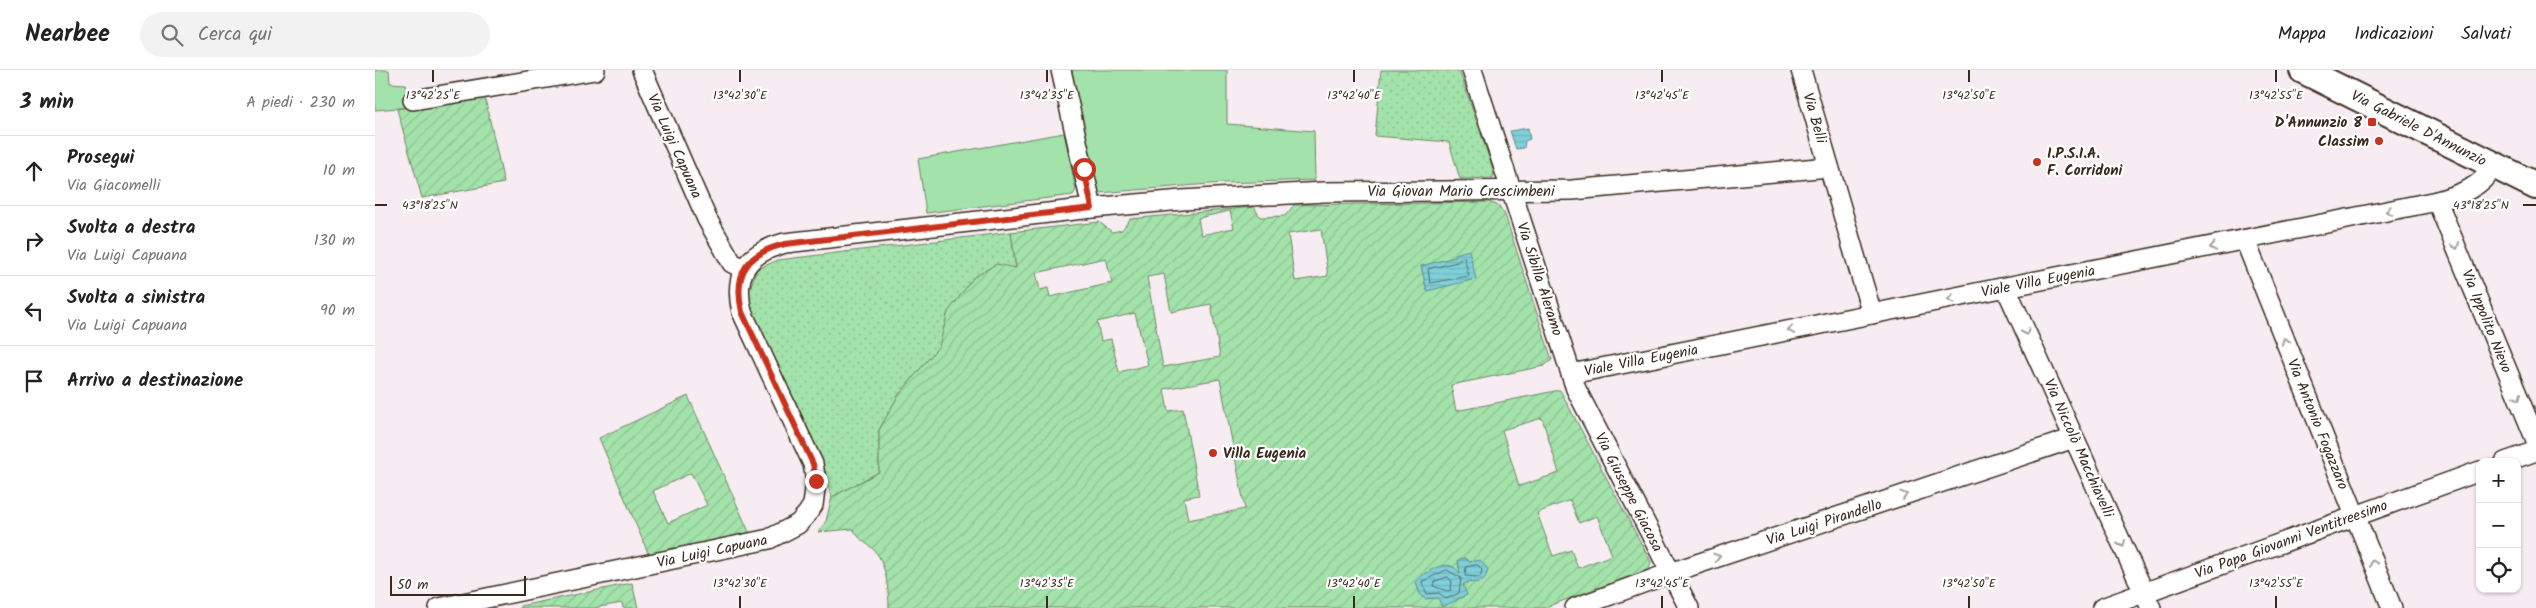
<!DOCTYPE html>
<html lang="it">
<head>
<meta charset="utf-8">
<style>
	:root { --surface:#fff; --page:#f2f2f2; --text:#222; --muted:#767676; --line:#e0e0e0 }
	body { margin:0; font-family:Kalam,sans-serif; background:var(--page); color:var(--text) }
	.controls { position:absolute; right:15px; bottom:15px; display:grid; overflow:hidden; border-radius:10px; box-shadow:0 1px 4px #0004 }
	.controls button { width:45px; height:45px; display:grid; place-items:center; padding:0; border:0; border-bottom:1px solid var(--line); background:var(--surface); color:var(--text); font:25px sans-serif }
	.scale { position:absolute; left:15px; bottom:12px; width:136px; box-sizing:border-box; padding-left:5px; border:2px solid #3b2a1e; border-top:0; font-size:14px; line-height:18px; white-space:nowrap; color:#3b2a1e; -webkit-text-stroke:4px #fff; paint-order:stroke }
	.stop { position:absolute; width:15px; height:15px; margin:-11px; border:4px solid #c8321e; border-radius:50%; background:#fff }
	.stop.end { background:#c8321e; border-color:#fff; box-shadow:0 1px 5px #0008 }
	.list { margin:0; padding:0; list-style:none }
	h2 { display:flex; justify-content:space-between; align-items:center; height:65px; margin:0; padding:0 20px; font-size:21px }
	h2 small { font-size:16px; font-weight:400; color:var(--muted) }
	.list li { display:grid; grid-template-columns:32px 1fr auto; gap:15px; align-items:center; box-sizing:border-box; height:70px; padding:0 20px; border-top:1px solid var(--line) }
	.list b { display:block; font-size:19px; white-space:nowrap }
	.list p { margin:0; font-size:16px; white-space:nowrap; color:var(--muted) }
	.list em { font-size:16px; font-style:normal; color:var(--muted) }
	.icon { flex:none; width:28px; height:28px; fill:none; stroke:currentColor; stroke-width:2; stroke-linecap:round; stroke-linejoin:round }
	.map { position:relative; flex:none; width:2161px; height:538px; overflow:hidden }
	header { display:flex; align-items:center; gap:30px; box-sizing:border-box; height:70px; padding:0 25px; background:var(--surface); border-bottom:1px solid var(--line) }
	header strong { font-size:24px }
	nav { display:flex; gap:28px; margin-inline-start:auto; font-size:18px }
	.search { width:350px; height:45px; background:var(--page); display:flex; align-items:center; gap:12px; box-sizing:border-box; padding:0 18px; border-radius:28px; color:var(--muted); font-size:19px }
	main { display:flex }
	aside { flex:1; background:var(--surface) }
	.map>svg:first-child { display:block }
</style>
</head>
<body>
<header>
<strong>Nearbee</strong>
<div class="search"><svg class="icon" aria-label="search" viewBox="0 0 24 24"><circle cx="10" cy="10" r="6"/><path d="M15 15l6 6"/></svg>Cerca qui</div>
<nav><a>Mappa</a><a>Indicazioni</a><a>Salvati</a></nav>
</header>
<main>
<aside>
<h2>3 min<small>A piedi · 230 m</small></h2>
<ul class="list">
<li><svg class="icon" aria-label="ahead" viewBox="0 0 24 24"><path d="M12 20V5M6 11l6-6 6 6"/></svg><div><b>Prosegui</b><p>Via Giacomelli</p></div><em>10 m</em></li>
<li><svg class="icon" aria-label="right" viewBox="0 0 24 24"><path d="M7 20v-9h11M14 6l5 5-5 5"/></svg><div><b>Svolta a destra</b><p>Via Luigi Capuana</p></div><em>130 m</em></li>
<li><svg class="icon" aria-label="left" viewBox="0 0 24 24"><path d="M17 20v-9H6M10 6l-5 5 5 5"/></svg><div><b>Svolta a sinistra</b><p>Via Luigi Capuana</p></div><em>90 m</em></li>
<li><svg class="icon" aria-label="arrive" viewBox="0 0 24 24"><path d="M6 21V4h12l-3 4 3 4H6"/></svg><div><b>Arrivo a destinazione</b></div></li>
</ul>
</aside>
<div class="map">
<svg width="2161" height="538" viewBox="0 0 2161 538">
	<defs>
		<pattern id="grass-dots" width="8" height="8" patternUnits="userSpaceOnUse" patternTransform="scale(1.25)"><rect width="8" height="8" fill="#a3e2ab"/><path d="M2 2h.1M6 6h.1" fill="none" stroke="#8dc293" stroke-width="1.8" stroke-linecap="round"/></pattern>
		<pattern id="garden-furrows" width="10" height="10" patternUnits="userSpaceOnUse" patternTransform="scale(1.25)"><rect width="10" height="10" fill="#a3e2ab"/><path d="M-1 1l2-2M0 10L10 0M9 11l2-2" fill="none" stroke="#8dc293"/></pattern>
		<pattern id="water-rules" width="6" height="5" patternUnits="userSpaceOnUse" patternTransform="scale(1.25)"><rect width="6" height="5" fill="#7fd0da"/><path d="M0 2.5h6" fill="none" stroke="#6fb3bb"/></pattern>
	</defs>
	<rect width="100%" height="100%" fill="#f6ecf1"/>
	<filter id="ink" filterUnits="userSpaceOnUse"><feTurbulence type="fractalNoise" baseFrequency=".02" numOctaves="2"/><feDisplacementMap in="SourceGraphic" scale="10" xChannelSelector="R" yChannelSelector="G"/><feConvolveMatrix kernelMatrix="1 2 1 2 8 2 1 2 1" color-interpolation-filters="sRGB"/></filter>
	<g filter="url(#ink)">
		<!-- grass -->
		<g fill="url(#grass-dots)" stroke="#6f8664">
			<path d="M1006 0H1084L1119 102 1118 108 1085 109 1074 72 1000 66Z"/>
			<path d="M636 162 641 199 573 242 565 276 523 326 504 360V402L457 427 445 391 424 339 378 247 374 221 382 199 403 190Z"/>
		</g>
		<!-- park -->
		<g fill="#a3e2ab" stroke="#6f8664">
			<path d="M0 0H14L15 13 31 14 35 37 0 40Z"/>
			<path d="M696 0H852V54L939 61 940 110 847 113 724 123Z"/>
			<path d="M689 63 701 120 698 125 551 143 543 89Z"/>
		</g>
		<!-- garden -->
		<g fill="url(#garden-furrows)" stroke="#6f8664" fill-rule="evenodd">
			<path d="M109 24 129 113 47 128 22 39Z"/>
			<path d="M1114 132 1124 136 1130 145 1177 290 1169 296 1076 315 1081 341 1185 320 1276 492 1274 499 1168 538H514C514 522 511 493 500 481 490 471 487 473 478 459L443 462 451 451 457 427 504 402V360L523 326 564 276 573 242 598 208 621 194 641 198 636 162 724 152 737 162 747 160 755 149 879 137 885 147 910 146 919 135ZM855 141 859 158 826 165 823 148ZM946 159 953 206 920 211 913 164ZM1081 187 1052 221 1046 196ZM731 188 737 213 675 227 673 218 665 220 661 203ZM789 204 796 242 836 234 845 287 788 297 772 207ZM760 243 773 295 744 302 736 269 726 271 722 252ZM845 309 870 439 813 450 809 428 824 425 808 339 793 341 789 319ZM1167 348 1184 403 1144 416 1127 360ZM1195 430 1204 453 1222 446 1237 485 1203 498 1196 480 1178 486 1162 443ZM1089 488 1095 492 1099 491 1108 511 1090 513 1088 518 1092 525 1063 528 1045 524 1041 512 1086 503 1083 494 1085 489Z"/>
			<path d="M313 326 375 464 274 485 224 368ZM316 403 332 435 293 453 278 421Z"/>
			<path d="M257 513 263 538H248L247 533 219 538H145V536Z"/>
		</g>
		<!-- water -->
		<g fill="url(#water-rules)" stroke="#648e8f">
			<path d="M1153 58 1155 69 1150 71 1149 78 1141 79 1135 61Z"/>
			<path d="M1094 180 1101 209 1052 221 1046 196 1080 187V184Z"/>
			<path d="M1089 488 1095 492 1105 490 1113 499C1111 511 1105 514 1093 512L1088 515 1092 525 1067 537 1063 528 1050 529 1045 524 1041 512C1046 504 1067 492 1076 496 1080 497 1083 501 1085 503L1083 490Z"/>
		</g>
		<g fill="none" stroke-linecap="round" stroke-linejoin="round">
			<!-- shore -->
			<g stroke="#566c69" stroke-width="1">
				<path d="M1089 187 1094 206 1055 213 1053 199 1082 192Z"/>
				<path d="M1103 495 1107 500 1105 507 1090 506 1091 497Z"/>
				<path d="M1072 500 1086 508 1084 523 1071 529 1064 523 1052 524 1047 512Z"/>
				<path d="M1073 507 1077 512 1076 520 1072 521 1058 516 1059 512Z"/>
			</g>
			<!-- street casing -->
			<g stroke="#3b2a1e" stroke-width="22">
				<g id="street">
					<path d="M267 0 332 149 357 193 369 199"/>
					<path d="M686 0 717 138"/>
					<path d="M1097 0 1201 319 1314 538"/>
					<path d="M1426 0 1497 244"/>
					<path d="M38 30 220 0"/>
					<path d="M2062 131 2161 370"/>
					<path d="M1870 170 2017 538"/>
					<path d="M1631 218 1776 538"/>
					<path d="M1196 304 2062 131C2086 124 2106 118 2119 95"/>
					<path d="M2130 392 2161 381"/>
					<path d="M64 538 394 469 423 454 432 444 438 435 441 411 438 394 367 242C358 203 372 183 410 173L717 138 807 130 949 122 1197 120 1454 97"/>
					<path d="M1200 538 1295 503 1699 368"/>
					<path d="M1727 538 2105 401"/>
				</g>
			</g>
			<!-- secondary casing -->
			<g stroke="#3b2a1e" stroke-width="30">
				<path id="secondary" d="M1928 0 2161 116"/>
			</g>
			<!-- street -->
			<use href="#street" stroke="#fff" stroke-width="19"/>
			<!-- secondary -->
			<use href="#secondary" stroke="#fff" stroke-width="26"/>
		</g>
		<!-- one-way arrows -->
		<defs><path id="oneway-chevron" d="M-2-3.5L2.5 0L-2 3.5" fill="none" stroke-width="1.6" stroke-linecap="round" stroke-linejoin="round" transform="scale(1.25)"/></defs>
		<g stroke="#a79f9a">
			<use href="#oneway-chevron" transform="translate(2014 141) rotate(169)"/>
			<use href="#oneway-chevron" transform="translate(2081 176) rotate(68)"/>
			<use href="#oneway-chevron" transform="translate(1838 177) rotate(169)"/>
			<use href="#oneway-chevron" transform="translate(1576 229) rotate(169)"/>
			<use href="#oneway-chevron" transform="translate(1416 260) rotate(169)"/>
			<use href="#oneway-chevron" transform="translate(1651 262) rotate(66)"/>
			<use href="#oneway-chevron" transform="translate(1910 271) rotate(-112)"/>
			<use href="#oneway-chevron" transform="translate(2143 327) rotate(68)"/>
			<use href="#oneway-chevron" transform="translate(1529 425) rotate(-18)"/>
			<use href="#oneway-chevron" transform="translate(1747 474) rotate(66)"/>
			<use href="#oneway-chevron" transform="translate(1342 487) rotate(-18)"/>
			<use href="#oneway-chevron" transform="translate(1998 493) rotate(-112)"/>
		</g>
	</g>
	<g fill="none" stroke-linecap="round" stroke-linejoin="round" filter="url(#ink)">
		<!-- route -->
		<path stroke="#c8321e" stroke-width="6" d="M441 411 438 394 367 242C358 203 372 183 410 174L717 138 709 99"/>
	</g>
	<!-- ticks -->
	<path fill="none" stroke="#3b2a1e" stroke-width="2" d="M58 0V12M365 0V12M672 0V12M979 0V12M1287 0V12M1594 0V12M1901 0V12M0 135H12M2148 135H2161M365 526V538M672 526V538M979 526V538M1287 526V538M1594 526V538M1901 526V538"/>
	<!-- markers -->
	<g fill="#c8321e" stroke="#fff" stroke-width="2">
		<rect x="1992" y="47" width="10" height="10" rx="2.5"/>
		<circle cx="2004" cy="71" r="5"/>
		<circle cx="1662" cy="92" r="5"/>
		<circle cx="838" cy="383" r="5"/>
	</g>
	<g text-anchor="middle" stroke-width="4.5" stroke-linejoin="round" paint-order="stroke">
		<!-- street labels -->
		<g font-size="15" fill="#3b2a1e" stroke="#fff">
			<text transform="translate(1440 48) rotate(74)" y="5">Via Belli</text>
			<text transform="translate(2044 58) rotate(27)" y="5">Via Gabriele D'Annunzio</text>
			<text transform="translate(300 76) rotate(66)" y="5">Via Luigi Capuana</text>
			<text x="1086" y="126">Via Giovan Mario Crescimbeni</text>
			<text transform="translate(1165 209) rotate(72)" y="5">Via Sibilla Aleramo</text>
			<text transform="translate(1663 211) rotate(-11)" y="5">Viale Villa Eugenia</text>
			<text transform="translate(2112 251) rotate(68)" y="5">Via Ippolito Nievo</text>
			<text transform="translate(1266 290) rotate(-11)" y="5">Viale Villa Eugenia</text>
			<text transform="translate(1943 354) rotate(68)" y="5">Via Antonio Fogazzaro</text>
			<text transform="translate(1704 378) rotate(66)" y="5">Via Niccolò Macchiavelli</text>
			<text transform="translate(1254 422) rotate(63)" y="5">Via Giuseppe Giacosa</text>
			<text transform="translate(1449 452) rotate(-18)" y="5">Via Luigi Pirandello</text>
			<text transform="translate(1916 469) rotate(-20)" y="5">Via Papa Giovanni Ventitreesimo</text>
			<text transform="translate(337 481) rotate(-12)" y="5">Via Luigi Capuana</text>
		</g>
		<!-- poi labels -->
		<g font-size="15" font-weight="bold" fill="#3b2a1e" stroke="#fff" text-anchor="end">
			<text x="1987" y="57">D'Annunzio 8</text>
			<text x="1994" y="76">Classim</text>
			<text x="1672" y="88" text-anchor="start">I.P.S.I.A.<tspan x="1672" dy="17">F. Corridoni</tspan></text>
			<text x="848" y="388" text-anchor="start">Villa Eugenia</text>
		</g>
	</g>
	<g font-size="12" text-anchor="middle" fill="#3b2a1e" stroke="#fff" stroke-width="4.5" stroke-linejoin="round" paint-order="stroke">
		<text x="58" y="29">13°42'25"E</text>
		<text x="365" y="29">13°42'30"E</text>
		<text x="672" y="29">13°42'35"E</text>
		<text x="979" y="29">13°42'40"E</text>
		<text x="1287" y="29">13°42'45"E</text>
		<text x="1594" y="29">13°42'50"E</text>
		<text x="1901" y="29">13°42'55"E</text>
		<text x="55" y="139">43°18'25"N</text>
		<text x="2106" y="139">43°18'25"N</text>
		<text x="365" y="517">13°42'30"E</text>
		<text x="672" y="517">13°42'35"E</text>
		<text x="979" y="517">13°42'40"E</text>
		<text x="1287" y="517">13°42'45"E</text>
		<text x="1594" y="517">13°42'50"E</text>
		<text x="1901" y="517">13°42'55"E</text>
	</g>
</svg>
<div class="controls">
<button>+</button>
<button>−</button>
<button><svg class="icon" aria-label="locate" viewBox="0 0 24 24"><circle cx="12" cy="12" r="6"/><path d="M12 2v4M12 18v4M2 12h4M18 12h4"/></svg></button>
</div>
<div class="scale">50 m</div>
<div class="stop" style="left:709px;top:99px"></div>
<div class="stop end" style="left:441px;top:411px"></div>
</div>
</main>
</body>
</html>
